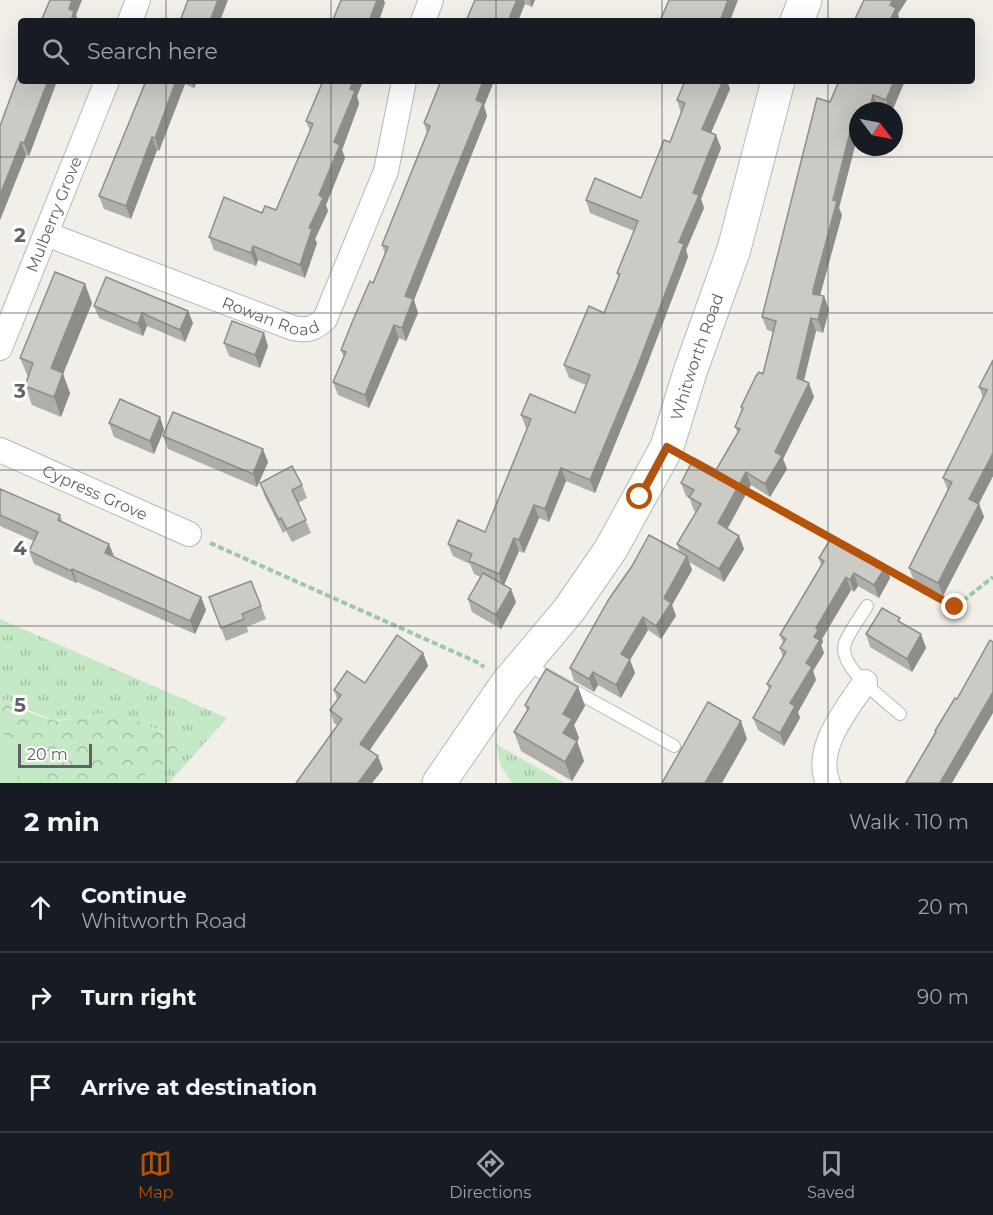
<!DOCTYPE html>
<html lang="en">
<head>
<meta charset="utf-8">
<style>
	:root { --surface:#171b24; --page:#20242c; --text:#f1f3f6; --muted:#9ea1a6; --line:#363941; --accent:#b45309 }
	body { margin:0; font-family:Montserrat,sans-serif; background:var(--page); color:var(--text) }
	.compass { position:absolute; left:849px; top:102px; width:54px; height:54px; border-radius:50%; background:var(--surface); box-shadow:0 6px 24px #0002; rotate:122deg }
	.scale { position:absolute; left:18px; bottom:15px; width:74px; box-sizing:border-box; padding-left:6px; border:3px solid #5f6368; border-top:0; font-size:16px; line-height:21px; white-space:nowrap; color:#5f6368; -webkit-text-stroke:4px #fff; paint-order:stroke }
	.stop { position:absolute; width:18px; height:18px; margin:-14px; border:4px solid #b45309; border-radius:50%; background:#fff }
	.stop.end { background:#b45309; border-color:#fff; box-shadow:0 2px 6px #0008 }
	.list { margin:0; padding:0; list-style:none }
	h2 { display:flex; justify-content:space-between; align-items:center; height:78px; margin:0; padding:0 24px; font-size:26px }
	h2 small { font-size:20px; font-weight:400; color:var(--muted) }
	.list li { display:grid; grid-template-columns:39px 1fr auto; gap:18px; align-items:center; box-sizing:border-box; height:90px; padding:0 24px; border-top:2px solid var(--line) }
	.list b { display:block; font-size:22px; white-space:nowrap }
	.list p { margin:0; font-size:20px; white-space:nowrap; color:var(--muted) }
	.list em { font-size:20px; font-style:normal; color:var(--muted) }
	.icon { flex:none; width:33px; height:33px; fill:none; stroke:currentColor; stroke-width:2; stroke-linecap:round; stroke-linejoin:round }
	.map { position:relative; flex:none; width:993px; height:783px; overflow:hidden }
	.search { position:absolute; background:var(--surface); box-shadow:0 6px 24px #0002; left:18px; right:18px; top:18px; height:66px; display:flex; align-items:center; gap:15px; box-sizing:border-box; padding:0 21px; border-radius:6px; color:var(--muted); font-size:22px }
	.sheet { height:348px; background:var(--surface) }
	nav { display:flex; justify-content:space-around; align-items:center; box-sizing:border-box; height:84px; border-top:2px solid var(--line); background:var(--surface); font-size:16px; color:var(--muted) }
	nav a { display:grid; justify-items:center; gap:3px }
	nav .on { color:var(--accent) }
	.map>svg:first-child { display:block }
</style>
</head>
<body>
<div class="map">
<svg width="993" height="783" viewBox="0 0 993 783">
	<defs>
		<pattern id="grass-tufts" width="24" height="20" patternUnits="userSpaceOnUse" patternTransform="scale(1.5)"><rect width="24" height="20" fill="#c5e8c5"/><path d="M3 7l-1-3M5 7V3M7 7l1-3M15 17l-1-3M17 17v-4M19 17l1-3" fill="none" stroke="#a3c0a4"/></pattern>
		<pattern id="park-crowns" width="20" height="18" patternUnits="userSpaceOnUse" patternTransform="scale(1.5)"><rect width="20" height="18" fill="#c5e8c5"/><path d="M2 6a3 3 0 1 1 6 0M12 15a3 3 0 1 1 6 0" fill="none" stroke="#a3c0a4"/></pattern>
	</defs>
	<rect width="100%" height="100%" fill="#f1efe8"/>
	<!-- grass -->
	<g fill="url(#grass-tufts)">
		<path d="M0 619 227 718 169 783H135L143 776 160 767 164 732 126 717 109 713 75 719 52 720 0 698Z"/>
		<path d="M496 744 564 783H512L501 766Z"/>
	</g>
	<!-- park -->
	<path fill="url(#park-crowns)" d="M0 698C15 705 36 717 52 720 71 723 89 713 108 713 127 713 166 732 180 745L168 766C155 768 144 775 135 783H0Z"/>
	<!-- pitch -->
	<path fill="#c5e8c5" d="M0 733 47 754 35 783 0 767Z"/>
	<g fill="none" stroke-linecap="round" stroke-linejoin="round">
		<!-- lane casing -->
		<g stroke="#b5b8bc" stroke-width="14">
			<g id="lane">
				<path d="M867 606C860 618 850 630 845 643 837 667 884 699 900 714"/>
				<path d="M526 664 674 746"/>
			</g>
		</g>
		<!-- street casing -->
		<g stroke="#b5b8bc" stroke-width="26">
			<g id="street">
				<path d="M130 21 138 0"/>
				<path d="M423 21 431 0"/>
				<path id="s1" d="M46 234 293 328C307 331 314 329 325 319L386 171 404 81"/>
				<path id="s2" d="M0 348 107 81"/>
				<path id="s3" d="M0 450 189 534"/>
				<path d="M828 783C813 749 847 709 865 682"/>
			</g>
		</g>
		<!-- secondary casing -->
		<g stroke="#b6babf" stroke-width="35">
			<g id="secondary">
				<path d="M797 21 805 0"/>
				<path id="s4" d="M439 783 506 685 569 610 611 549 667 447 690 372 734 249 778 81"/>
			</g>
		</g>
		<!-- path -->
		<g stroke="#9cc7a9" stroke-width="4" stroke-dasharray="6 3" stroke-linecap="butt">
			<path d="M743 489 870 560"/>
			<path d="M210 543 479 663 484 667"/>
			<path d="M885 568 955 607 993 577"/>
		</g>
		<!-- lane -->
		<use href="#lane" stroke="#fff" stroke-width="12"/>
		<!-- street -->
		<use href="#street" stroke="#fff" stroke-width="24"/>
		<!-- secondary -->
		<use href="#secondary" stroke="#fff" stroke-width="33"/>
	</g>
	<!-- wall -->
	<g fill="#afaea9">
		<path d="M475 0H535L532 7 525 4Z"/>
		<path d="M21 81H57L29 156 26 155 0 220V126Z"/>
		<path d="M146 81H197L194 88 185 84 159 151 157 150 131 219 104 209 99 196Z"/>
		<path d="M323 81H363L357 96 359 104 342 150 345 158 326 205 328 211 315 239 317 243 305 278 258 260 256 266 214 250 209 237 262 213 276 210 310 131 306 121Z"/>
		<path d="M441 81H494L484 106 487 116 414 300 418 313 406 341 399 338 369 408 338 395 333 382 344 358 341 350 373 283 385 254 382 245 427 133 424 123Z"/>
		<path d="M677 81H727L730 89 711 132 716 135 721 148 701 199 704 208 686 250 688 257 640 383 595 493 566 481 549 522 539 518 524 553 519 551 504 585 516 602 501 629 472 612 468 599 480 577 474 574 470 564 453 556 448 544 485 532 527 428H526L521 415 575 413 586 385 569 378 564 365 604 313 618 277 617 273 634 231 590 213 586 200 641 198 670 142 681 113 677 100 683 84Z"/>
		<path d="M839 81H905L892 111H885L878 108 858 111V142H856L839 208 842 215 820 295 824 296 829 310 823 333 816 331 804 381 814 397 783 459 787 469 770 497 751 485 727 529 739 536 744 549 724 582 689 562 692 570 672 605 676 616 661 639 648 630 630 660 635 673 621 698 598 685 594 692 574 681 570 668 680 553 677 544 697 512 694 511 690 499 686 496 681 483 716 470 738 434 735 427 742 410 741 407 763 374 773 332 767 330 762 317 830 102Z"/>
		<path d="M85 284 92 303 63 374 70 393 61 417 32 405 25 386 28 377 20 358Z"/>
		<path d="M94 306 188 311 193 323 185 342 147 326 143 336 99 318Z"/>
		<path d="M224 343 268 346 260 368 229 356Z"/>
		<path d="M993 360V476L979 504 984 517 943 596 914 581 909 568 948 491 943 478 983 398 979 387Z"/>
		<path d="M160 417 164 430 154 454 114 437 109 423Z"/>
		<path d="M163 436 268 462 257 487 168 449Z"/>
		<path d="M260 483 302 485 307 498 298 503 311 533 292 542 286 531 283 533 265 497Z"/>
		<path d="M0 489 60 515 63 523 113 557 201 597 206 610 195 634 77 582 76 583 34 564 29 551 34 541 0 526Z"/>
		<path d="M819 558 866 559 886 566 890 578 879 598 858 586 854 592 851 590 822 639 823 642 821 645 824 653 813 671 816 680 798 712 800 718 784 746 758 730 753 718 769 689 767 684 783 657 780 648 783 643 780 635 821 565Z"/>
		<path d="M209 597 261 606 266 619 247 627 248 632 226 641Z"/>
		<path d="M901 623 921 634 926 648 912 672 870 647 866 634Z"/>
		<path d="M423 653 428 666 369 750 383 769 372 783H296L337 725 334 723 330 710 337 699 334 690 365 683Z"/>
		<path d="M578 687 585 706 574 725 579 738 577 741 584 761 572 781 521 751 514 732 527 711 525 705Z"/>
	</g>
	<!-- shaded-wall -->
	<g fill="#8f8d8a">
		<path d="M72 0H82L76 15 78 21H71L69 9Z"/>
		<path d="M218 0H228L220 21H210Z"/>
		<path d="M377 0H384L385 3 379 21H369Z"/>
		<path d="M517 0H524L525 4 518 21H508Z"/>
		<path d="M530 0H535L532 7Z"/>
		<path d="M728 0H738L730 21H720Z"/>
		<path d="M893 0H907L898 14 900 21H891L890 5Z"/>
		<path d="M48 81H57L29 156 24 143Z"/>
		<path d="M176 81H184L185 84 159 151 155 138Z"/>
		<path d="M192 81H197L194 88Z"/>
		<path d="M353 81H363L357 96 359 104 342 150 345 158 326 205 328 211 315 239 317 243 305 278 300 265 309 228Z"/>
		<path d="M483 81H494L484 106 487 116 414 300 418 313 406 341 402 328 405 296 476 100Z"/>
		<path d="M723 81H727L730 89 707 142 702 129Z"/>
		<path d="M894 81H905L892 111H890L886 100Z"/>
		<path d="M873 95 878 108 877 111H869Z"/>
		<path d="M851 128 856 142 839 208 842 215 818 303 813 294V290Z"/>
		<path d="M716 135 721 148 701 199 704 208 686 250 688 257 640 383 595 493 590 480 679 242 693 193Z"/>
		<path d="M152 137 157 150 131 219 126 206Z"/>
		<path d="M21 142 26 155 0 220V195Z"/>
		<path d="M253 246 258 260 256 266 251 253Z"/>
		<path d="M85 284 92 303 63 374 70 393 61 417 54 397 51 368Z"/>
		<path d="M824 296 829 310 823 333 818 320Z"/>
		<path d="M188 311 193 323 185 342 180 330Z"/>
		<path d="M142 313 147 326 143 336 138 324Z"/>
		<path d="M811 318 816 331 801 391 797 378Z"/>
		<path d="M394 325 399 338 369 408 365 395Z"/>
		<path d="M264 333 268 346 260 368 255 355Z"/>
		<path d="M809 383 814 397 783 459 787 469 770 497 765 484 775 452Z"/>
		<path d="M160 417 164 430 154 454 150 441Z"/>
		<path d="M263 449 268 462 257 487 253 474Z"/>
		<path d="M993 453V476L974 512 969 499Z"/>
		<path d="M561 468 566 481 549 522 545 509Z"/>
		<path d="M746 472 751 485 723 537 718 523Z"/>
		<path d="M979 504 984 517 943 596 938 583Z"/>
		<path d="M534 505 539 518 524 553 519 540Z"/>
		<path d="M739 536 744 549 724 582 719 569Z"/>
		<path d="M514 538 519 551 503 587 499 574Z"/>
		<path d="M109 544 114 556 105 553Z"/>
		<path d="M687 556 692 570 672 605 676 616 661 639 656 626 664 598Z"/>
		<path d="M886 566 890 578 879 598 874 585Z"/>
		<path d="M72 569 77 582 76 583 71 571Z"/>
		<path d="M854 573 858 586 854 592 850 580Z"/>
		<path d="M846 577 851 590 822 639 823 642 821 645 824 653 813 671 816 680 798 712 800 718 784 746 780 733 814 637 816 628Z"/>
		<path d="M511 589 516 602 501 629 496 615Z"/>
		<path d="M201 597 206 610 195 634 190 621Z"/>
		<path d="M643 617 648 630 630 660 635 673 621 698 616 685 621 654Z"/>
		<path d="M921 634 926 648 912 672 907 659Z"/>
		<path d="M423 653 428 666 365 757 360 744Z"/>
		<path d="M593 672 598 685 594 692 589 679Z"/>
		<path d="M578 687 585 706 574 725 579 738 570 752 563 733V714Z"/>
		<path d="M993 692V713L952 783H940Z"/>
		<path d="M741 721 747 739 722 783H705Z"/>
		<path d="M577 741 584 761 572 781 565 762Z"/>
		<path d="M378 756 383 769 372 783H358Z"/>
	</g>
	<!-- building -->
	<g fill="#cccac5" stroke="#8f8d8a" stroke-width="1.5">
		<path d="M50 0H72L69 9 74 11 71 21H41Z"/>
		<path d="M188 0H218L210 21H180Z"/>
		<path d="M341 0H377L369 21H335L333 20Z"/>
		<path d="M475 0H517L508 21H466Z"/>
		<path d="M669 0H728L720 21H660Z"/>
		<path d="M864 0H893L890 5 896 8 890 20 894 21H854Z"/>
		<path d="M21 69V81H48L24 143 21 142 0 195V126Z"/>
		<path d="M146 81H176L155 138 152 137 126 206 99 196Z"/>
		<path d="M323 81H353L350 89 355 91 334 142 340 145 319 195 323 198 309 228 312 229 300 265 253 246 251 253 209 237 224 197 262 213 265 206 276 210 313 124 306 121Z"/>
		<path d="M441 81H483L476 100 483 103 405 296 413 299 402 328 394 325 365 395 333 382 346 352 341 350 353 320 370 281 373 283 388 247 382 245 430 126 424 123Z"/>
		<path d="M685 81H723L702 129 716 135 693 193 699 195 679 242 684 244 636 370 590 480 561 468 545 509 534 505 519 540 514 538 499 574 469 561 472 554 448 544 458 520 485 532 531 419 521 415 530 394 575 413 590 375 564 365 589 306 604 313 620 274 617 273 638 221 586 200 595 178 641 198 664 140 670 142 685 103 677 100Z"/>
		<path d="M839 81H894L886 100 873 95 869 111H858V130L851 128 833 200 837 201 813 290V294L824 296 818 320 811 318 797 378 809 383 775 452 782 456 765 484 746 472 718 523 739 536 719 569 677 544 701 504 689 497 694 490 681 483 694 458 716 470 740 429 735 427 743 408 741 407 756 376 759 372 763 374 776 321 762 317 817 98 830 102Z"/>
		<path d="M55 272 85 284 51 368 63 373 54 397 25 386 33 363 20 358Z"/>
		<path d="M106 277 188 311 180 330 142 313 138 324 94 306Z"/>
		<path d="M232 321 264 333 255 355 224 343Z"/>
		<path d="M993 360V453L969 499 979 504 938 583 909 568 952 482 943 478 987 390 979 387Z"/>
		<path d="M120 399 160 417 150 441 109 423Z"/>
		<path d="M173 412 263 449 253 474 163 436Z"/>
		<path d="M292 466 302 485 292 490 306 520 287 529 281 518 279 520 260 483Z"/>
		<path d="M0 489 60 515 58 520 109 544 105 553 201 597 190 621 72 569 71 571 29 551 38 532 0 515Z"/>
		<path d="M649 535 687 556 664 598 671 603 656 626 643 617 621 654 630 659 616 685 593 672 589 679 570 668 609 599 632 566Z"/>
		<path d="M831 538 866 559 868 555 886 566 874 585 854 573 850 580 846 577 816 628 818 630 814 637 820 640 806 663 812 667 790 703 795 706 780 733 753 718 771 686 767 684 786 652 780 648 786 639 780 635 824 561 819 558Z"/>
		<path d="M483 573 511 589 496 615 468 599Z"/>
		<path d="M251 581 261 606 242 614 244 619 221 628 209 597Z"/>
		<path d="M882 608 900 618 898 621 921 634 907 659 866 634Z"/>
		<path d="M397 635 423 653 360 744 378 756 358 783H296L342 719 330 710 341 695 334 690 347 671 365 683Z"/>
		<path d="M990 640 993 642V692L940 783H906L936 732 935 731 955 698 957 699Z"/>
		<path d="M546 669 578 687 563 714 572 719 563 733 577 741 565 762 514 732 529 708 525 705Z"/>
		<path d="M708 702 741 721 705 783H662Z"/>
	</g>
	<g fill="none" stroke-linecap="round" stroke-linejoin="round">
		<!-- route -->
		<path stroke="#b45309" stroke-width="8" d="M640 497 667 447 955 607"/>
	</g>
	<!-- grid -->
	<path fill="none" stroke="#5f6368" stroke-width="1.5" stroke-opacity="0.55" d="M166 0V21M331 0V21M496 0V21M662 0V21M828 0V21M166 81V783M331 81V783M496 81V783M662 81V783M828 81V783M0 157H993M0 313H993M0 470H993M0 626H993"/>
	<g text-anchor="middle" stroke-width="6" stroke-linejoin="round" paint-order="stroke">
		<!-- street labels -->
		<g font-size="16" fill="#5f6368" stroke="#fff">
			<text dy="6" stroke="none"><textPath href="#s2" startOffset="144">Mulberry Grove</textPath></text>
			<text dy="6" stroke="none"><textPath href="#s1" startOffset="240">Rowan Road</textPath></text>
			<text dy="6" stroke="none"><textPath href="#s4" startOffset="502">Whitworth Road</textPath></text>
			<text dy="6" stroke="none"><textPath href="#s3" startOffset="104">Cypress Grove</textPath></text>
		</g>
	</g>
	<g font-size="20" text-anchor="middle" font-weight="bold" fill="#5f6368" stroke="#fff" stroke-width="6" stroke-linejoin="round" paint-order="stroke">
		<text x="20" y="242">2</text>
		<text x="20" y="398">3</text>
		<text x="20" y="555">4</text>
		<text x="20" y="712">5</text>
	</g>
</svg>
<svg class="compass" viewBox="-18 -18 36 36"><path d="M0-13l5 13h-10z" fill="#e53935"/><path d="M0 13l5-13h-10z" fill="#9ea1a6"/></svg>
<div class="scale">20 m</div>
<div class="stop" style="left:640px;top:497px"></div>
<div class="stop end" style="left:955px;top:607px"></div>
<div class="search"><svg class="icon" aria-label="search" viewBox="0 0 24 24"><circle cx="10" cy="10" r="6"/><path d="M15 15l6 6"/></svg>Search here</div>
</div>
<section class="sheet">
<h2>2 min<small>Walk · 110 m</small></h2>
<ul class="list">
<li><svg class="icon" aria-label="ahead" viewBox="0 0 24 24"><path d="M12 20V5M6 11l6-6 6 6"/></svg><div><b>Continue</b><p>Whitworth Road</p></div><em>20 m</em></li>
<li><svg class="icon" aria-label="right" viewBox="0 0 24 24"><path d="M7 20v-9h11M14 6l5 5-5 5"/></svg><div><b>Turn right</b></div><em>90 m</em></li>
<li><svg class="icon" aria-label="arrive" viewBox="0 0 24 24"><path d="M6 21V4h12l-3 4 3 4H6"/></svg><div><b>Arrive at destination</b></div></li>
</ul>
</section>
<nav>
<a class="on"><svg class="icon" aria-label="map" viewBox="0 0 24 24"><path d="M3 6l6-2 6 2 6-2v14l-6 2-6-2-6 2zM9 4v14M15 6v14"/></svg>Map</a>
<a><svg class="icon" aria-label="directions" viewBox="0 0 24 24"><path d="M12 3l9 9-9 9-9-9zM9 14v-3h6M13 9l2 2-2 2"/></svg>Directions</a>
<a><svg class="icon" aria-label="saved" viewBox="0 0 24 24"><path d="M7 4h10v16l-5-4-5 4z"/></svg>Saved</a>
</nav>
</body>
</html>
